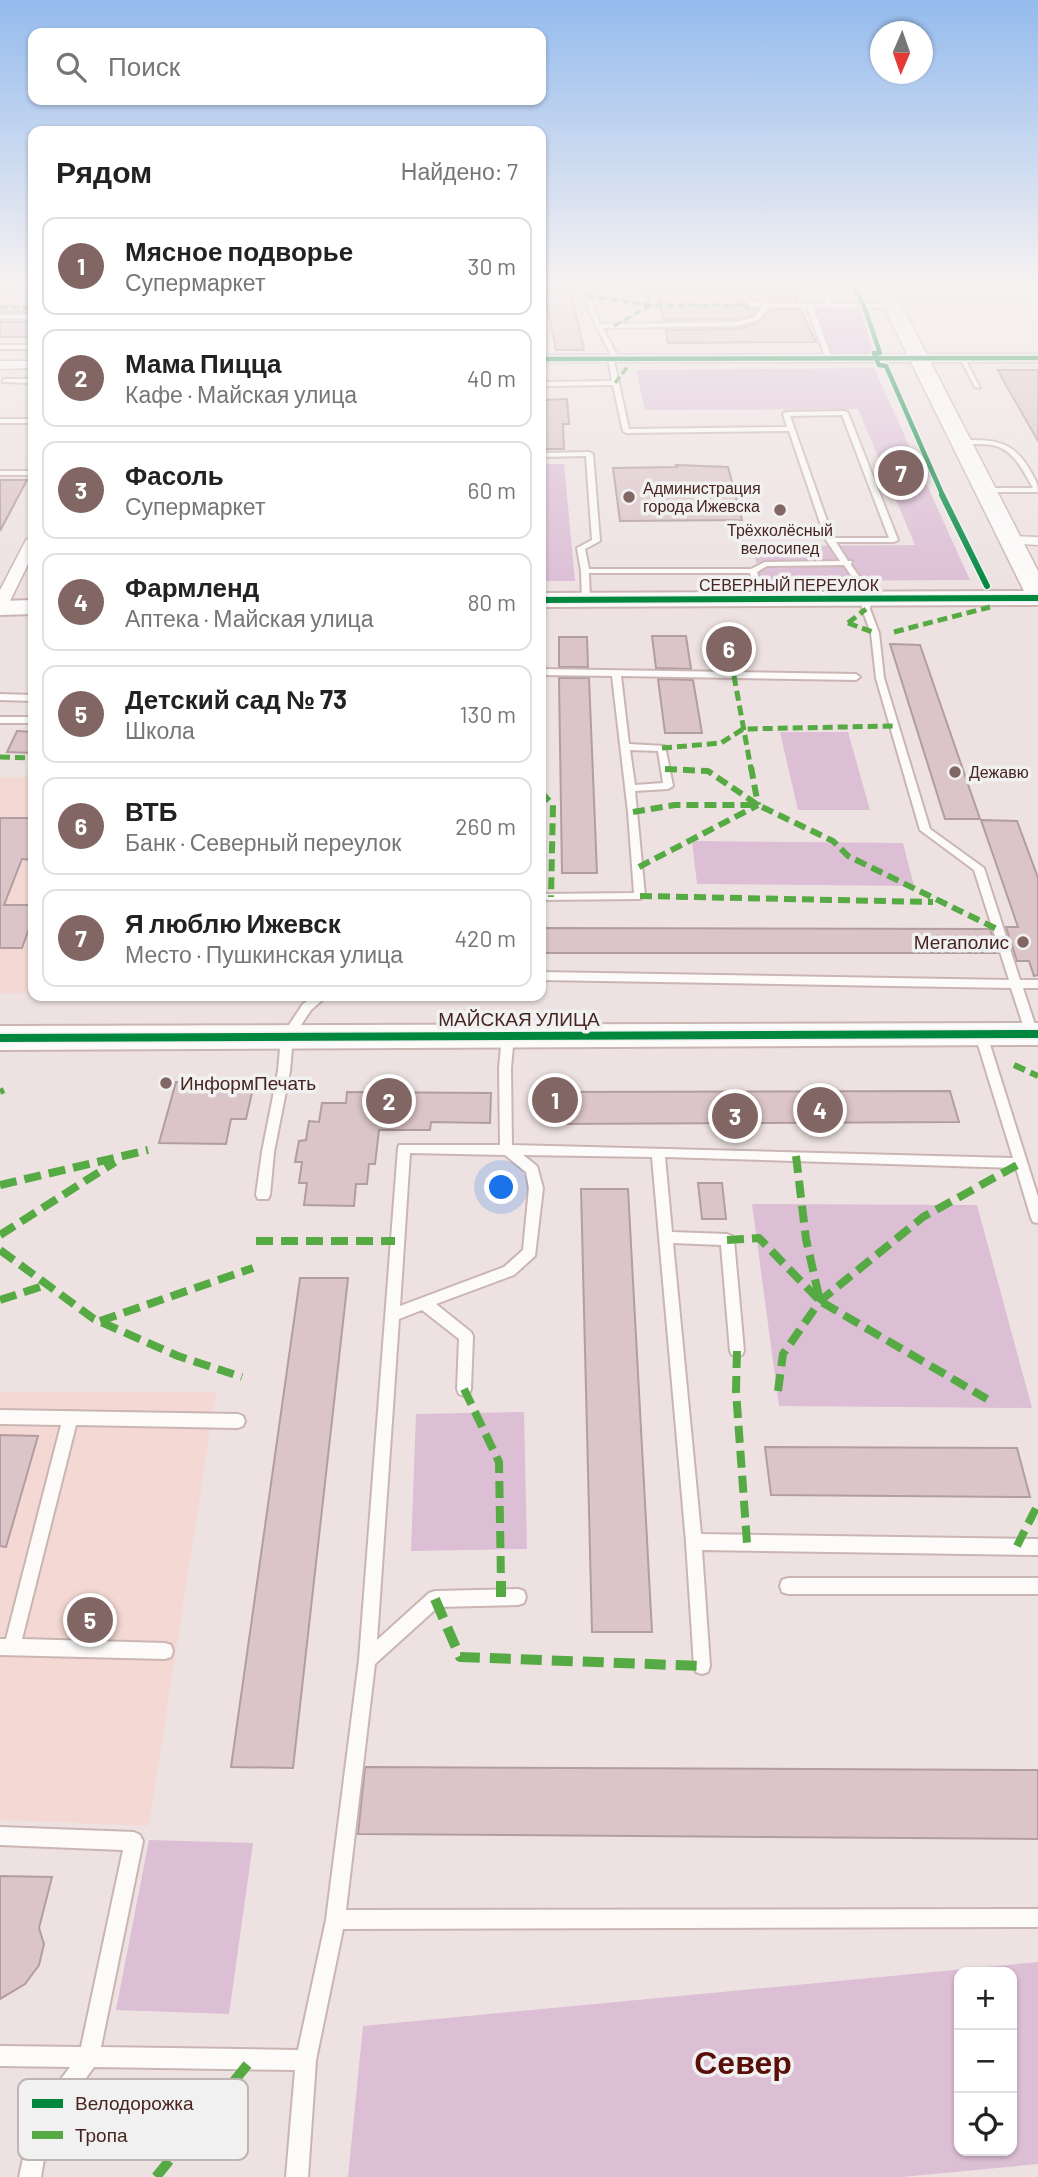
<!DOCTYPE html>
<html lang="ru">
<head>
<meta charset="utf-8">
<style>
	:root { --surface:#fff; --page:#f6f6f6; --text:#222; --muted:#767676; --line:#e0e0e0; --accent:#816663 }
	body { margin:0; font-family:Barlow,sans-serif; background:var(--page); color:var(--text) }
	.controls { position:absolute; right:21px; bottom:21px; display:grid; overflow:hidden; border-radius:14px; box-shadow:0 2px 5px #0004 }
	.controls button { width:63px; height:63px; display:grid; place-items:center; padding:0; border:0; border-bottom:2px solid var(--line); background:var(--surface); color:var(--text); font:35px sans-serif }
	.compass { position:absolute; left:870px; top:21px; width:63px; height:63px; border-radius:50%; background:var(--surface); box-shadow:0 2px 5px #0004; rotate:182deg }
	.you { position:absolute; left:502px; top:1188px; width:24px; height:24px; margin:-18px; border:5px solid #fff; border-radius:50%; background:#1a73e8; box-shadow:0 0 0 10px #1a73e833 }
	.badge { display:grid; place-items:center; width:46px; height:46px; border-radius:50%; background:var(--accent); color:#fff; font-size:23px; font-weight:700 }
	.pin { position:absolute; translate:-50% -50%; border:4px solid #fff; box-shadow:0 2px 7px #0006 }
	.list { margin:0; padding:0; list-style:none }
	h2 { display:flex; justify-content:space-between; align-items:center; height:91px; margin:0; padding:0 28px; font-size:30px }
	h2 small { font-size:23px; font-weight:400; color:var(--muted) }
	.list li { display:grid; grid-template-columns:46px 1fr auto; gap:21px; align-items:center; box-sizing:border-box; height:98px; margin:0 14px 14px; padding:0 14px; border:2px solid var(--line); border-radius:14px }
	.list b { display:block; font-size:26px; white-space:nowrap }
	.list p { margin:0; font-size:23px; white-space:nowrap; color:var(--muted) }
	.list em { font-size:23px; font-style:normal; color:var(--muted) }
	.icon { flex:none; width:38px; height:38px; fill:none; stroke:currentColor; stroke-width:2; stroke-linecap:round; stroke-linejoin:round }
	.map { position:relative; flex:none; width:1038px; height:2177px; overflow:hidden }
	.search { position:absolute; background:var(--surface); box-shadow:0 2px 5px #0004; left:28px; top:28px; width:518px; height:77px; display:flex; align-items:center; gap:18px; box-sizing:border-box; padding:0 24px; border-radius:14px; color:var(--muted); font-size:26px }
	.panel { position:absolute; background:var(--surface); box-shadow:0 2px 5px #0004; left:28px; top:126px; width:518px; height:875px; border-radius:14px }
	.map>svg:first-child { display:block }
</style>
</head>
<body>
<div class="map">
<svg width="1038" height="2177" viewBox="0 0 1038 2177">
	<rect width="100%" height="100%" fill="#ede2e1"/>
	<!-- built -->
	<g fill="#f4d8d4">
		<rect x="0" y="777" width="33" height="216"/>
		<path d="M0 1392H216L149 1826 0 1820Z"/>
	</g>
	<!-- green -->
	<g fill="#dcbed5" fill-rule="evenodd">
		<path d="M874 368 970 580 761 581 752 546 915 545 858 409 645 410 636 370Z"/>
		<path d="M541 464H564L575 581H541Z"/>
		<path d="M780 732H848L870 810H798Z"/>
		<path d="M692 841 903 843 914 886 697 884Z"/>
		<path d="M752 1204 977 1205 1032 1408 779 1406Z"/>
		<path d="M524 1412 527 1549 411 1551 416 1414Z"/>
		<path d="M149 1840 253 1843 229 2014 116 2010Z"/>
		<path d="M1038 1962V2164L902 2177H348L363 2026ZM959 1972H1012V2151H959Z"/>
	</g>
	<!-- forest -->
	<path fill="#d9b4d1" d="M809 305 859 306 874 353H827Z"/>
	<!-- building -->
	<g fill="#dbc5c8" stroke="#b29da0" stroke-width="2">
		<rect x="0" y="285" width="33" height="27"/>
		<path d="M543 285H569L584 350H556Z"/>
		<path d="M751 285H791L797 301 753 300 750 297 753 293Z"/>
		<path d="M742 290 748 297 744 300 745 308 757 309 752 316 737 319 664 320 657 291Z"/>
		<path d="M770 310H801L816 342 668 343 666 330 738 329 759 323Z"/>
		<rect x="0" y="322" width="33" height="15"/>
		<path d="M998 370H1038V441L1006 385Z"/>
		<path d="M567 399 569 424H563L564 449H541V400Z"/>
		<path d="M676 465 728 467 742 520 620 521 613 468 677 467Z"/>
		<path d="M0 480H27L0 531Z"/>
		<path d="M652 636H686L691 669 656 668Z"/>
		<path d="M559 637H587L588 667H559Z"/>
		<path d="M890 644 920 645 980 819H945Z"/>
		<path d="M559 678H589L597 873H562Z"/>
		<path d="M658 679 693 680 702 733H665Z"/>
		<path d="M17 731 33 732V753L7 752Z"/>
		<path d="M0 818H33V860L22 859 4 905H33V917L22 948H0Z"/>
		<path d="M981 820 1017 821 1038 878V975L1034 976 1029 961H1017L1006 927H1018Z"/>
		<path d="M541 928 990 929 998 953H541Z"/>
		<path d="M176 1082 254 1084 246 1119H231L226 1144 159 1143Z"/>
		<path d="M950 1091 959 1122 548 1124 547 1092Z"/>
		<path d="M347 1092 491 1093 490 1123 431 1122 430 1130H379L375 1164H369L367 1184H356L354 1206 304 1205 307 1183H299L302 1162H295L299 1141 306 1140 309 1121 319 1122 322 1103H346Z"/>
		<path d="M698 1183H722L726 1219H702Z"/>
		<path d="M581 1189H628L652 1632H592Z"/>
		<path d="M300 1278H348L293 1768 231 1767Z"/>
		<path d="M0 1435 38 1436 6 1547 0 1546Z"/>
		<path d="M765 1447 1017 1448 1030 1497 771 1495Z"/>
		<path d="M365 1767 1038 1770V1839L358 1834Z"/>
		<path d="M0 1876 52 1877 39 1928 44 1944 39 1965 25 1984 0 1999Z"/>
	</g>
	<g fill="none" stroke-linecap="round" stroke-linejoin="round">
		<!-- lane casing -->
		<g stroke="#cab5b3" stroke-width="4">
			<g id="lane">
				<path d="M585 285H591L593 305 600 324 737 322 754 318 762 307 747 306 746 301 749 299 752 303 826 304 818 285H824L832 304H894L897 306 894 308 813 307 832 359 829 361 826 359 807 307H769L758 320 737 326 603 328 619 359 614 361 629 429 787 427 783 414 786 412 845 411 848 413 898 540 894 542H836L848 561H852L851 565 871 593 870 609 879 633 884 678 930 829 984 868 1020 980H1038V988H1023L1038 1034 1036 1037H1028L1026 1034 1011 988 541 980V972L1009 980 974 870 920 830 876 678 871 633 862 609 863 593 844 565 767 566 757 572 766 599 762 601 758 599 750 573H589L590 600 586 602 582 600 581 571 577 548 592 540 586 456 541 457V453L589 452 593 454 600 541 585 549 589 569H751L765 562 840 561 826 540 789 431 626 433 623 431 613 385 541 386V382L612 381 608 359 612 357C601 332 585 314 585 285ZM842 415 889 538H833L790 416Z"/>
				<path d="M742 285H748L750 294H746Z"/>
				<rect x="0" y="315" width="33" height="4"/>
				<rect x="0" y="345" width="33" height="4"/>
				<path d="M960 358 965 359 980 388 975 387Z"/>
				<path d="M5 379H33V383L3 382V380Z"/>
				<rect x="0" y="419" width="33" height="4"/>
				<path d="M961 440C991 440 1011 439 1028 467 1033 476 1038 482 1038 492H983V488H1033C1023 471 1014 449 992 445 981 443 970 445 959 443L957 442Z"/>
				<rect x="0" y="471" width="33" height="4"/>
				<path d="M541 669 856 674 860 677 856 680 621 676 629 744 665 746 673 786 668 789 635 791 645 896 640 899 541 900V894L634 893 628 812 612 676 541 675ZM630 750 658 751 663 783 635 785Z"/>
				<path d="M0 694 33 695V701L0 700Z"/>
				<rect x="0" y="717" width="33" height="6"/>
				<path d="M314 996H327L311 1010 293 1037 290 1071 274 1152 270 1195 268 1199H258L256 1195 262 1152 278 1071 281 1037 303 1004Z"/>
				<path d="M981 1031 987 1035 1038 1197V1223L1033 1222 1031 1218 1016 1168 665 1157 672 1232 727 1234 732 1236 734 1240 744 1351 742 1355 737 1357 732 1355 730 1351 721 1245 673 1243 701 1534 1038 1539V1555L702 1550 710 1666 708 1672 702 1674 696 1672 694 1666 686 1542 652 1157 523 1155 537 1166 543 1188 535 1256 514 1275 436 1304 471 1332 473 1336 471 1389 469 1394 464 1396 459 1394 457 1389 459 1339 422 1310 399 1319 377 1640 429 1593 435 1591 518 1589 524 1591 526 1597 524 1603 518 1605 438 1607 375 1664 346 1910 1038 1909V1927L343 1929 316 2060 308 2177H286L295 2070 94 2067 49 2129 41 2177H19L32 2118 70 2067 0 2066V2046L81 2047 123 1850 0 1845V1827L134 1832 140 1835 143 1841 101 2047 298 2050 326 1920 359 1660 398 1148 399 1145H500L499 1068 502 1036 508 1032 514 1036 511 1068 512 1145 1013 1158 975 1035ZM410 1153 505 1155 526 1172 529 1188 523 1250 504 1267 400 1306Z"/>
				<path d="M0 1410 238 1414 243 1416 245 1421 243 1426 238 1428 76 1425 22 1639 165 1643 171 1645 173 1651 171 1657 165 1659 0 1655V1639H6L61 1425 0 1424Z"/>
				<path d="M788 1578H1038V1594H788L782 1592 780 1586 782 1580Z"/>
			</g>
		</g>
		<!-- street casing -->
		<g stroke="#cab5b3" stroke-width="3">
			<g id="street">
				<path d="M1038 354V362H541V355Z"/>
				<path d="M0 361H33V368L0 369Z"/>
				<path d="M33 536V554L8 605 0 610V590L26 540Z"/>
				<path d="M1011 536 1038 537V545L1006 543 1004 540Z"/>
			</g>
		</g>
		<!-- secondary casing -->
		<g stroke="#cab5b3" stroke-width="4">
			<g id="secondary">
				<path d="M1038 591V605L541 607V593Z"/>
				<path d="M33 600V614L0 615V601Z"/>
				<path d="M1038 1023V1045L0 1050V1026Z"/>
			</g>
		</g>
		<!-- primary casing -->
		<g stroke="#cab5b3" stroke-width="3">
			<path id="primary" d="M873 285H891L1038 571V602L1029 600 1026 595Z"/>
		</g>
		<!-- lane -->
		<use href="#lane" fill="#fcfbfa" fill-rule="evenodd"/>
		<!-- street -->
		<use href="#street" fill="#fcfbfa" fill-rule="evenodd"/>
		<!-- secondary -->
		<use href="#secondary" fill="#fcfbfa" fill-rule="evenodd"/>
		<!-- primary -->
		<use href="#primary" fill="#fcfbfa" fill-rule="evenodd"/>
		<!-- quiet-far4 -->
		<g stroke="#56aa43" stroke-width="3.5" stroke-dasharray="8 3.5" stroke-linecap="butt">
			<path d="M587 296 651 305 645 285"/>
			<path d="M0 307 33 308"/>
			<path d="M614 326 651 305H749"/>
			<path d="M615 383 628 366"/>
		</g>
		<!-- quiet-far3 -->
		<g stroke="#56aa43" stroke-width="5" stroke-dasharray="10 5" stroke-linecap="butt">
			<path d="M848 623 875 633"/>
			<path d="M848 623 866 609"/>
			<path d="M894 632 990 607"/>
			<path d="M734 676 751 769"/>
			<path d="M662 748 721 743 743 729 894 726"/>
			<path d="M0 757 33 758"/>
			<path d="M665 769H669"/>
		</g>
		<!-- quiet-far2 -->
		<g stroke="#56aa43" stroke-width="6" stroke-dasharray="12 6" stroke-linecap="butt">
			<path d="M751 767 758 805"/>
			<path d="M665 769 708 771 758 805 833 841 848 856 999 930"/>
			<path d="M541 792 553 805 551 897"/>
			<path d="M633 812 675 805H754"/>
			<path d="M639 867 758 805"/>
			<path d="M640 896 933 902"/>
			<path d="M1014 1065 1038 1076"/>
			<path d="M0 1092 4 1090"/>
		</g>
		<!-- quiet-far1 -->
		<g stroke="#56aa43" stroke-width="8" stroke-dasharray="17 8" stroke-linecap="butt">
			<path d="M796 1156 806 1239 820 1301 987 1399"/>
			<path d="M0 1185 148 1150"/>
			<path d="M0 1235 115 1162"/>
			<path d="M727 1240 759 1238 820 1301"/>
			<path d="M256 1241H395"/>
			<path d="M0 1250 94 1319 178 1356 242 1377"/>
			<path d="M0 1300 46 1285"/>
			<path d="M100 1321 253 1268"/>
			<path d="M737 1351 736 1391 747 1543"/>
			<path d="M464 1389 499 1462 501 1582"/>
			<path d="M778 1391 783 1354 820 1301 923 1217 1021 1163"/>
			<path d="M1017 1546 1038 1504"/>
		</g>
		<!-- quiet -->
		<g stroke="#56aa43" stroke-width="10" stroke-dasharray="21 10" stroke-linecap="butt">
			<path d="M501 1581V1597"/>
			<path d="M435 1599 460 1657 702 1666"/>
			<path d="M156 2177 252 2059"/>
		</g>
		<!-- cycleway-far2 casing -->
		<g stroke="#f1f1f1" stroke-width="7">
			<g id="cycleway-far2">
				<path d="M853 285 864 306 880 353H874L879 365 886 366 943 496"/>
				<path d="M541 359 1038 358"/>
			</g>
		</g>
		<!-- cycleway-far1 casing -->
		<g stroke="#f1f1f1" stroke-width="9">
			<g id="cycleway-far1">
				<path d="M942 495 987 586"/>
				<path d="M541 600 1038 598"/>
			</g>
		</g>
		<!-- cycleway casing -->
		<g stroke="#f1f1f1" stroke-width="11">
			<path id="cycleway" d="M0 1038 1038 1034"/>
		</g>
		<!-- cycleway-far2 -->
		<use href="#cycleway-far2" stroke="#00873e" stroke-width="4.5"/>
		<!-- cycleway-far1 -->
		<use href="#cycleway-far1" stroke="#00873e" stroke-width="6"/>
		<!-- cycleway -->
		<use href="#cycleway" stroke="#00873e" stroke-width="8"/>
	</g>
	<!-- sky -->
	<linearGradient id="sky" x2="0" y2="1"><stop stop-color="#94bbed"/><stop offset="0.48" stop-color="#f7f2f2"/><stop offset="1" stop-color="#f7f2f2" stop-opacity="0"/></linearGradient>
	<rect width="1038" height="590" fill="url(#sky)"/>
	<!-- markers -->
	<g fill="#816663" stroke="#f1f1f1" stroke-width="2.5">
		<circle cx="629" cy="497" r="7"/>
		<circle cx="780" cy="510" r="7"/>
		<circle cx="955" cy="772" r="7"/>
		<circle cx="1023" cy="942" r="7"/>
		<circle cx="166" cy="1083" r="7"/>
	</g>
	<g text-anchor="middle" stroke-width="7" stroke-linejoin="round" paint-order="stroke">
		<!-- far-poi labels -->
		<g font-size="16" fill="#47241f" stroke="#f1f1f1" text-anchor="start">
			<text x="643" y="494">Администрация<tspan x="643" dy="18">города Ижевска</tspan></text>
			<text x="780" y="536" text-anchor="middle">Трёхколёсный<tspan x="780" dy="18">велосипед</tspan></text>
			<text x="969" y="778">Дежавю</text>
		</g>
		<!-- far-street labels -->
		<g font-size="16" fill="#47241f" stroke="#f1f1f1">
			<text x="789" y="591">СЕВЕРНЫЙ ПЕРЕУЛОК</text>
		</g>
		<!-- poi labels -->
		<g font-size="19" fill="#47241f" stroke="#f1f1f1" text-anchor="end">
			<text x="1009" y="949">Мегаполис</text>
			<text x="180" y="1090" text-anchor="start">ИнформПечать</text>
		</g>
		<!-- street labels -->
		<g font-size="19" fill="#47241f" stroke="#f1f1f1">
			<text x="519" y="1026">МАЙСКАЯ УЛИЦА</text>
		</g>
		<!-- near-district labels -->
		<g font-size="32" font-weight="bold" fill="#5a0e09" stroke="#f1f1f1">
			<text x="743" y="2074">Север</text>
		</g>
	</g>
	<!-- legend -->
	<rect x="18" y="2079" width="230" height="81" rx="10" fill="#f1f1f1" stroke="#beb4b2" stroke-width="2"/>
	<rect x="32" y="2099" width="31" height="9" fill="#00873e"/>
	<rect x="32" y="2131" width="31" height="8" fill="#56aa43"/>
	<g font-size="19" fill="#47241f">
		<text x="75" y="2110">Велодорожка</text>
		<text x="75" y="2142">Тропа</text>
	</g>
</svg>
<div class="controls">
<button>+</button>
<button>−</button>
<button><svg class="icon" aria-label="locate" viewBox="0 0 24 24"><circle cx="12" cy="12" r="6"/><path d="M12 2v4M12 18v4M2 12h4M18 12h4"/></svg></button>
</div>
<svg class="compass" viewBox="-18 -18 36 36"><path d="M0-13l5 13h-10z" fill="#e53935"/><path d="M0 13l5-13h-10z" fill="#767676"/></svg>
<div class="you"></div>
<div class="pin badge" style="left:555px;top:1100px">1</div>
<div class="pin badge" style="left:389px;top:1101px">2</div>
<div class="pin badge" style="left:735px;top:1116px">3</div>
<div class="pin badge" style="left:820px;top:1110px">4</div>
<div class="pin badge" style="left:90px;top:1620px">5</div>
<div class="pin badge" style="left:729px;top:649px">6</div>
<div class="pin badge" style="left:901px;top:473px">7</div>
<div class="search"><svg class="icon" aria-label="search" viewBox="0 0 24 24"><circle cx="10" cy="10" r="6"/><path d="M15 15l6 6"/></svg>Поиск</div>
<section class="panel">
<h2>Рядом<small>Найдено: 7</small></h2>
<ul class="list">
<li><span class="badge">1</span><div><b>Мясное подворье</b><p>Супермаркет</p></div><em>30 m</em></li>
<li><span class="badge">2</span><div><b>Мама Пицца</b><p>Кафе · Майская улица</p></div><em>40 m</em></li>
<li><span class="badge">3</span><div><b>Фасоль</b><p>Супермаркет</p></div><em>60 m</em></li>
<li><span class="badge">4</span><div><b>Фармленд</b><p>Аптека · Майская улица</p></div><em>80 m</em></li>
<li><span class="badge">5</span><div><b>Детский сад № 73</b><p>Школа</p></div><em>130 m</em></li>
<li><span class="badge">6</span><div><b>ВТБ</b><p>Банк · Северный переулок</p></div><em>260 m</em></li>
<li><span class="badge">7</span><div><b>Я люблю Ижевск</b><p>Место · Пушкинская улица</p></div><em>420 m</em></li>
</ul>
</section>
</div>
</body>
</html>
